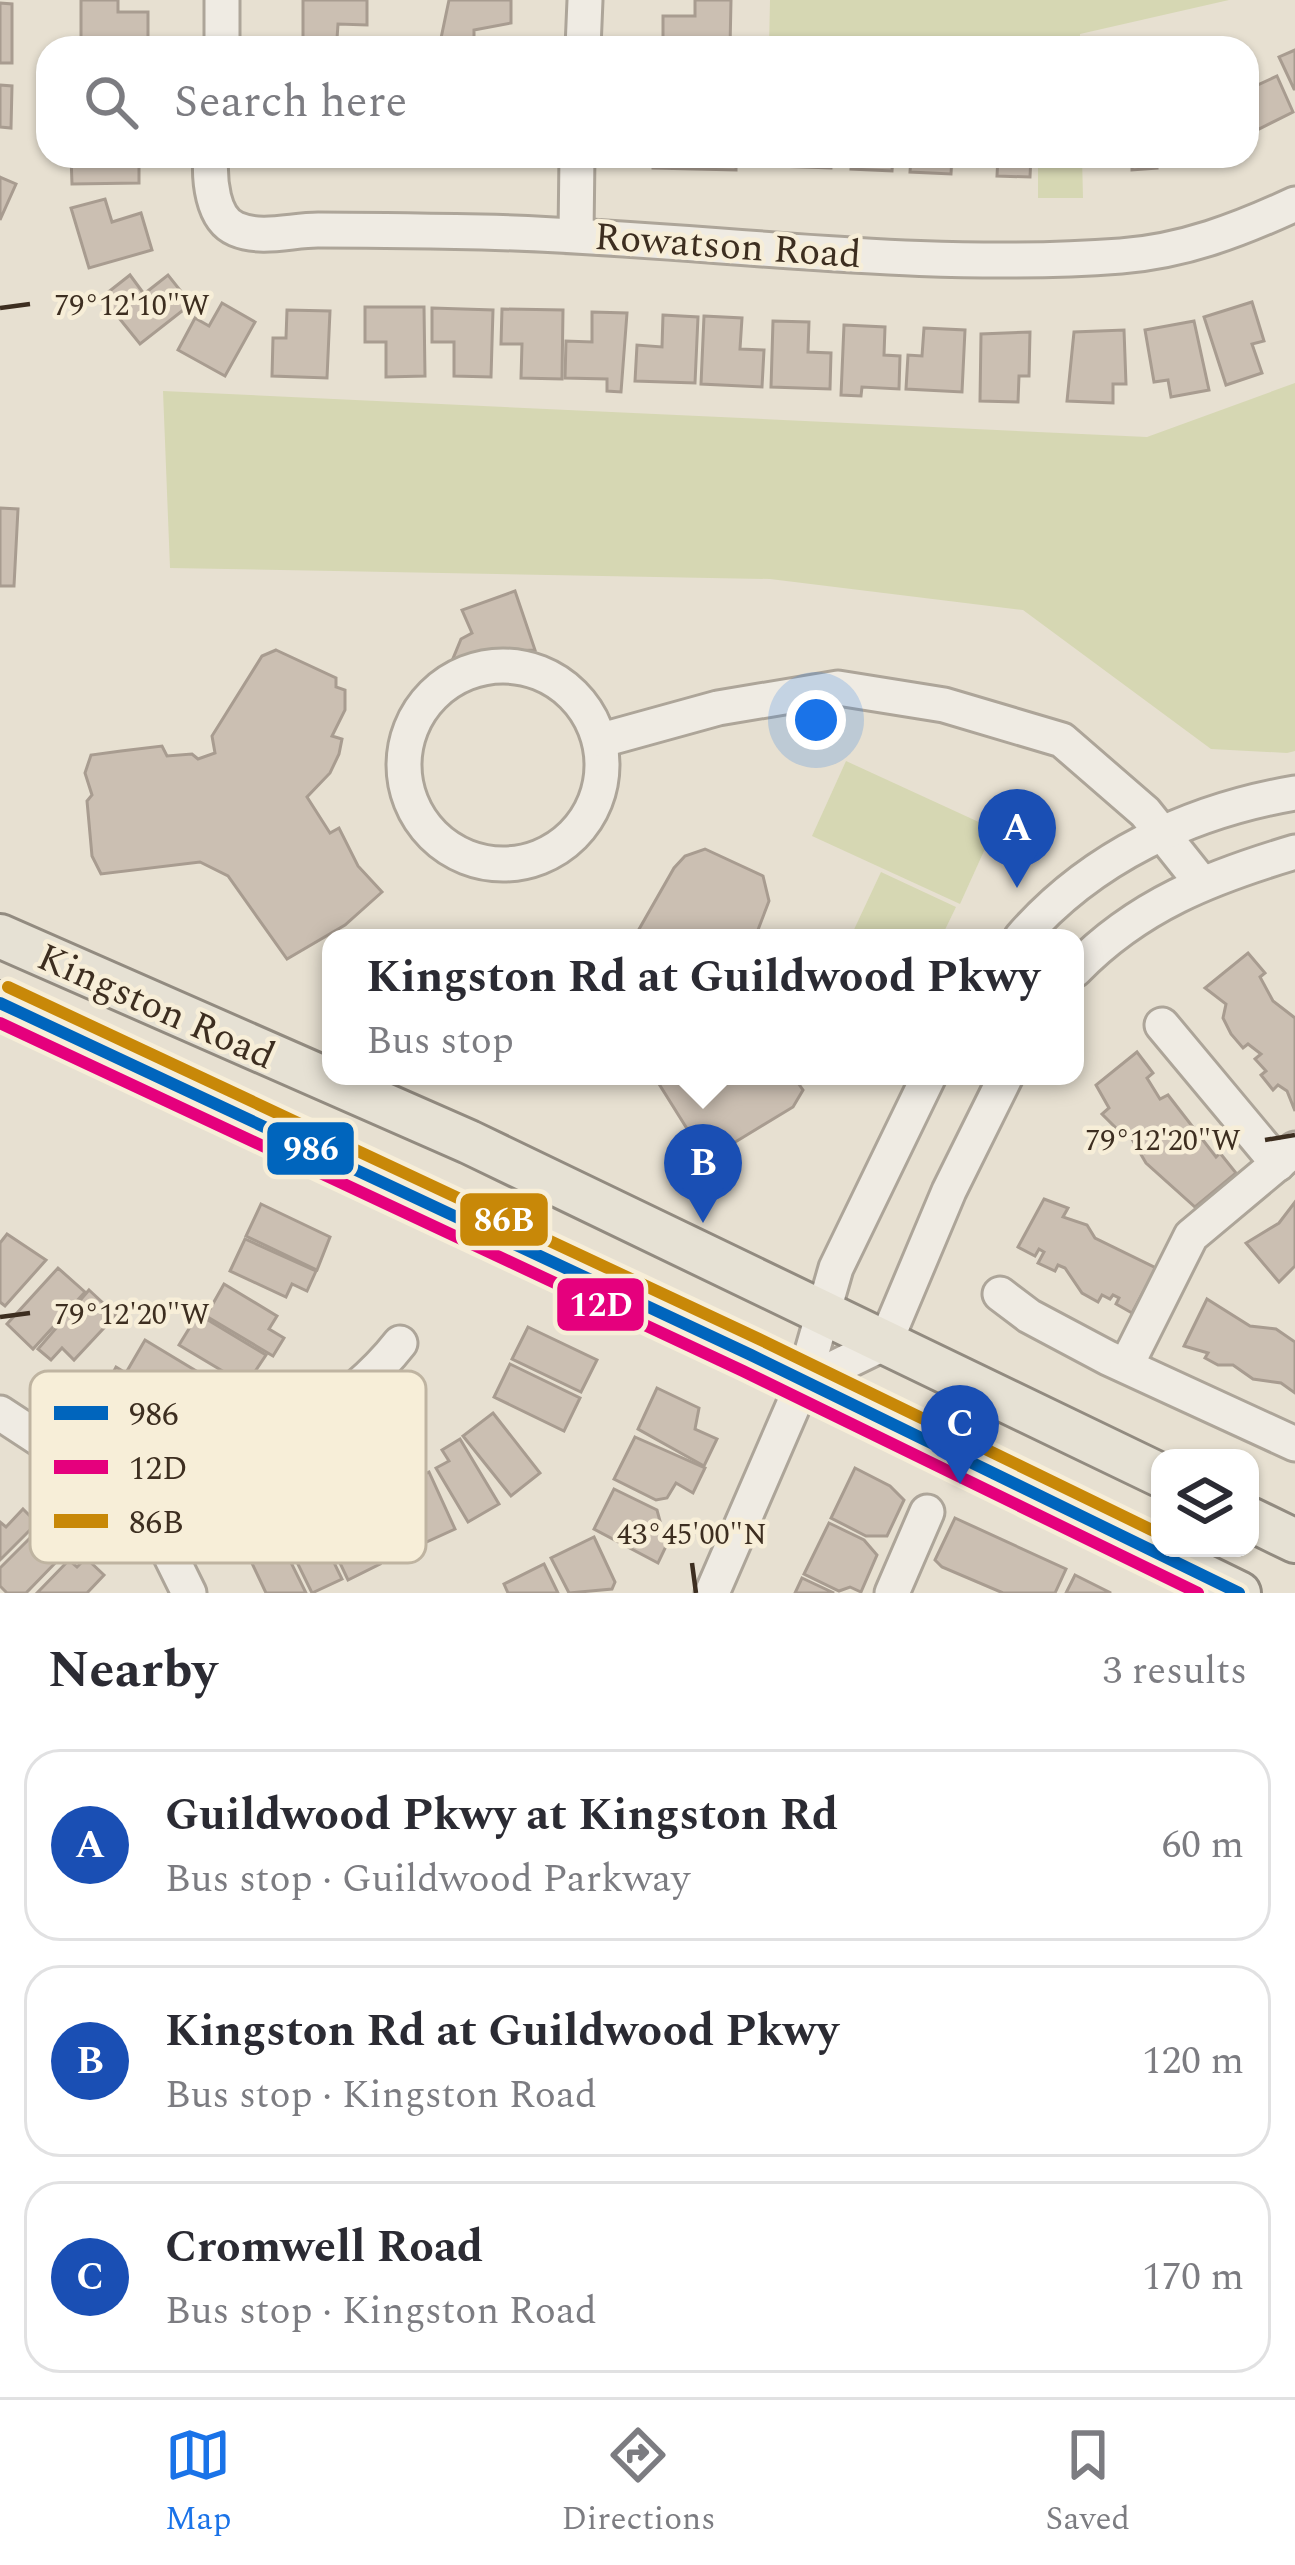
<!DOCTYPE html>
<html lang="en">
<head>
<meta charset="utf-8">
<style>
	:root { --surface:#fff; --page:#f2f2f3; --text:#2b2b33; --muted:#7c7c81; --line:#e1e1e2; --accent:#1a73e8 }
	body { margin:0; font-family:Spectral,serif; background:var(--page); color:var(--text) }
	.controls { position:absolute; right:36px; bottom:36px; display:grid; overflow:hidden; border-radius:24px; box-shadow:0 3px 9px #0004 }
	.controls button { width:108px; height:108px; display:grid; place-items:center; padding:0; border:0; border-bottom:3px solid var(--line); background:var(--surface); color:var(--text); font:60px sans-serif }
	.you { position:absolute; left:816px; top:720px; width:42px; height:42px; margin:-30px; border:9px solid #fff; border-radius:50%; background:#1a73e8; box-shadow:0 0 0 18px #1a73e833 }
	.badge { display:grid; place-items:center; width:78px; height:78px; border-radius:50%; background:var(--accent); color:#fff; font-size:39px; font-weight:700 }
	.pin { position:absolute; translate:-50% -99px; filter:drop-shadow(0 3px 6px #0008) }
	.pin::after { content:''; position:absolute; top:63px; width:42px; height:36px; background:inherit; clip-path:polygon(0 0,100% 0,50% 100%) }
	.popup { position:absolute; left:322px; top:929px; width:762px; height:156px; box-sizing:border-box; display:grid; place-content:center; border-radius:24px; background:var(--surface); filter:drop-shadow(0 3px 9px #0005); font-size:39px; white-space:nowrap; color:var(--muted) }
	.popup b { font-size:45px; color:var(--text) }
	.popup::after { content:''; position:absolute; left:50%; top:100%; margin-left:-24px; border:24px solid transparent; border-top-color:var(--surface) }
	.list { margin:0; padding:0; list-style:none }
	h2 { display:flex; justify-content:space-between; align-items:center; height:156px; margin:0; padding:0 48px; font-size:51px }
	h2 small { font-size:39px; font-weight:400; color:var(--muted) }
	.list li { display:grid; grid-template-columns:78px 1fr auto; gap:36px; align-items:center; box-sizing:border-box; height:192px; margin:0 24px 24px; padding:0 24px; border:3px solid var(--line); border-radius:36px }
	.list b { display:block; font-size:45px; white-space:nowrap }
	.list p { margin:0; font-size:39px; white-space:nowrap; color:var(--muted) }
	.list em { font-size:39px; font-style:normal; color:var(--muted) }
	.icon { flex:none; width:66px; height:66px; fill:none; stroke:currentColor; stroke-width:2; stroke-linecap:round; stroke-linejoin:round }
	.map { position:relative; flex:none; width:1295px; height:1593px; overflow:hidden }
	.search { position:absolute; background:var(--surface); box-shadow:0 3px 9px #0004; left:36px; right:36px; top:36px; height:132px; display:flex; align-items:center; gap:30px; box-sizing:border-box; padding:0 42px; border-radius:36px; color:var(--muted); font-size:45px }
	.sheet { height:804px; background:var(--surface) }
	nav { display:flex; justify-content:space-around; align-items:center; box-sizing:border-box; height:168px; border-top:3px solid var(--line); background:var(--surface); font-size:33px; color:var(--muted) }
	nav a { display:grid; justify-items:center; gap:6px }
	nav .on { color:var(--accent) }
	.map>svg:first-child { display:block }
</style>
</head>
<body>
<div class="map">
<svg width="1295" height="1593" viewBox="0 0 1295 1593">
	<rect width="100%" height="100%" fill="#e7e0d1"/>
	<!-- green -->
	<g fill="#d6d7b3">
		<path d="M770 0H1229L1080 34V48H769Z"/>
		<path d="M1038 156H1082L1083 198H1038Z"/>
		<path d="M1295 383V751L1287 753 1211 749 1023 610 770 579 170 568 163 391 1147 437Z"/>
		<path d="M846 761 994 829 960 904 812 836Z"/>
		<path d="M881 872 956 907 941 938H850Z"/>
	</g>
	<!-- building -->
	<g fill="#cbbfb2" stroke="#a89c90" stroke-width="3">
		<path d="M81 0H118V12H148V48H81Z"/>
		<path d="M303 0H367V25L338 24 337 39 303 38Z"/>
		<path d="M449 0H511V23L474 30V44L440 43Z"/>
		<path d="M695 0H731L730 48H663V16H695Z"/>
		<path d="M0 3 12 4V63H0Z"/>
		<path d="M1295 50V89H1294L1279 57Z"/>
		<path d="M1277 76 1293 112 1247 135V90Z"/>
		<path d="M0 85 12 86 11 128 0 127Z"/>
		<path d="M71 156H139V183L72 184Z"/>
		<path d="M299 156H363V160L299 159Z"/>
		<path d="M444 156H507V164L444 162Z"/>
		<path d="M653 156H736V170L653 168Z"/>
		<path d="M778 156H832L831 168 777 166Z"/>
		<path d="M852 156H893L892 171 851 169Z"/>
		<path d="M911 156H952L951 174 910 172Z"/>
		<path d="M998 156H1031L1030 177 997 176Z"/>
		<path d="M1106 156H1156L1157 168 1132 170V160L1106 162Z"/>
		<path d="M0 177 16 184 0 220Z"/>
		<path d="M105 199 112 222 141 213 152 250 89 268 71 208Z"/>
		<path d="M130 275 144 294 168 275 191 304 140 344 102 297Z"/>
		<path d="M1252 302 1264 341 1252 344 1262 373 1226 385 1204 317Z"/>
		<path d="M222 303 255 322 225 376 178 350 195 318 209 326Z"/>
		<path d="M365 307H424L425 376 386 377V342H365Z"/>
		<path d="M432 308 493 310 491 377 454 376V342H432Z"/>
		<path d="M502 309 563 310 562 379 521 378 522 344H501Z"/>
		<path d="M287 310 330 311 327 378 272 376 273 338H286Z"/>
		<path d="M592 312 627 313 621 392 607 391V379L565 378 566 341 592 342Z"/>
		<path d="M663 315 698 317 695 383 635 381 637 345 662 347Z"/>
		<path d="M704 316 742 318 740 349 764 350 762 387 701 384Z"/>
		<path d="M773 321 809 322 808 352 831 353 830 389 771 387Z"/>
		<path d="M1194 321 1209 390 1171 397 1168 380 1154 382 1145 330Z"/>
		<path d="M844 325 885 327 884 355 900 356 899 389 862 387 861 396 841 395Z"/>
		<path d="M924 328 965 330 962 392 906 389 908 355 922 356Z"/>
		<path d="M1124 330 1126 384H1113V403L1067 401 1074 332Z"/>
		<path d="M1030 332 1029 376H1019L1018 402 980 401 981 334Z"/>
		<path d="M0 508 18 509 14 586H0Z"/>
		<path d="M515 591 535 650 489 652 457 666 452 661 461 639 472 633 462 610Z"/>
		<path d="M276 650 336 678V687L345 690V710L332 736 342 739 339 754 330 773 307 797 330 833 339 828 358 866 382 892 345 925 287 959 228 876 200 862 101 874 92 856 87 801 92 795 85 773 91 755 121 751 162 746 167 756 192 754 198 759 215 753 212 736 262 656Z"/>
		<path d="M705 849 763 876 769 901 756 935 761 938H634L674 868 685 856Z"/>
		<path d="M1248 953 1265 973 1260 977 1273 1001 1295 1018V1111L1287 1091 1278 1085 1273 1090 1261 1075 1266 1071 1255 1059 1261 1054 1248 1044 1243 1048 1231 1034 1223 1018 1226 1004 1205 988Z"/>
		<path d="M1137 1052 1153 1073 1147 1078 1160 1099 1168 1095 1216 1157 1220 1153 1236 1173 1195 1207 1146 1163 1126 1129 1121 1133 1102 1114 1109 1108 1096 1085Z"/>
		<path d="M654 1076H793L803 1090 793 1107 732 1144 726 1154 706 1159Z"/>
		<path d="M1044 1199 1068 1208 1063 1217 1087 1225 1095 1238 1156 1268 1132 1313 1116 1304 1119 1298 1113 1295 1110 1299 1102 1295 1098 1302 1082 1293 1065 1268 1058 1265 1055 1271 1038 1263 1044 1252 1039 1249 1035 1256 1018 1247Z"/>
		<path d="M1295 1202V1266L1279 1282 1246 1243 1279 1223Z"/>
		<path d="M261 1204 330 1237 317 1270 246 1236Z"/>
		<path d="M7 1234 46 1260 5 1306 0 1302V1243Z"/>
		<path d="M245 1239 316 1271 307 1291 292 1284 286 1297 230 1271Z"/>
		<path d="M58 1268 85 1292 33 1349 7 1324Z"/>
		<path d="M224 1284 277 1316 269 1329 284 1338 273 1356 206 1316Z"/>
		<path d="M89 1290 116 1315 74 1360 62 1348 51 1360 38 1349Z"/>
		<path d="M1207 1299 1250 1326 1276 1329 1295 1342V1393L1281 1383 1253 1379 1233 1365H1218L1205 1358 1208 1353 1184 1346Z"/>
		<path d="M198 1314 266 1355 246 1385 179 1345Z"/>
		<path d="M528 1327 597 1360 581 1392 512 1359Z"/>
		<path d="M145 1340 198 1372 193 1381 206 1388 192 1412 127 1371Z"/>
		<path d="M510 1364 580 1398 564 1431 494 1397Z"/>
		<path d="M116 1367 170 1400 167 1405 175 1410 165 1427 155 1421 149 1430 99 1399Z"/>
		<path d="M657 1388 699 1408 695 1429 717 1439 704 1466 638 1429Z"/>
		<path d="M493 1413 540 1473 511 1496 463 1436Z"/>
		<path d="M635 1437 705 1468 693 1493 676 1483 667 1498 656 1500 614 1479Z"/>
		<path d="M460 1439 499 1504 468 1522 436 1468 449 1461 442 1450Z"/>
		<path d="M408 1464 415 1479 429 1472 455 1529 422 1544 390 1473Z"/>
		<path d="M855 1468 890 1486 904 1500 887 1536H866L831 1518Z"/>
		<path d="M386 1474 418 1544 386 1558 362 1504 376 1498 369 1482Z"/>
		<path d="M614 1489 657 1510 660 1521 651 1529 670 1538 658 1563 594 1529Z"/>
		<path d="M334 1499 341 1513 353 1508 380 1564 348 1580 314 1508Z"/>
		<path d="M23 1509 37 1523 0 1560V1522L6 1527Z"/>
		<path d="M309 1511 342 1579 312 1593 291 1550 303 1544 291 1519Z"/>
		<path d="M955 1518 1066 1569 1055 1593H1003L942 1567 935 1560Z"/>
		<path d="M46 1522 61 1537 50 1548 60 1558 26 1593H7L0 1586V1568Z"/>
		<path d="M829 1523 864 1540 877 1555 861 1592 850 1587 839 1591 804 1574Z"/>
		<path d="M274 1528 306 1593H266L249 1557 258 1553 251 1540Z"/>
		<path d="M594 1537 615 1582 612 1589 569 1593 551 1558Z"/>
		<path d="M86 1558 104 1575 87 1593H37L69 1560 77 1567Z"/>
		<path d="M544 1564 558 1593H508L504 1584Z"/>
		<path d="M1075 1575 1111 1593H1066Z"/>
		<path d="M802 1578 834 1593H795Z"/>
	</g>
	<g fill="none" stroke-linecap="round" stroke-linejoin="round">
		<!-- minor casing -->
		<g stroke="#ada599" stroke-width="39">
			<g id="minor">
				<path d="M222 48V0"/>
				<path d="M583 48 585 0"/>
				<path d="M211 156C209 179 212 219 236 229 262 240 291 230 318 230 372 230 427 231 482 232 694 237 909 272 1121 256 1184 251 1239 230 1295 204"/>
				<path d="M576 234 577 156"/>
				<circle cx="503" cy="765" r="99"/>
				<path d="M602 740 718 708 838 688 944 705 1062 740 1145 812 1200 881"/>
				<path d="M1021 938C1091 857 1190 811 1295 793"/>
				<path d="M1075 970C1138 905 1211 877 1295 852"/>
				<path d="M1162 1025 1278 1164"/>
				<path d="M1000 1294 1029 1316 1108 1358 1295 1444"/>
				<path d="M1127 1364 1191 1236 1295 1149"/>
				<path d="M803 1383 885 1343 949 1191 1006 1076"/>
				<path d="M0 1413 148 1510 189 1593"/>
				<path d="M148 1510C234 1467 339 1421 400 1343"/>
				<path d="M712 1593 803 1383 836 1268 929 1076"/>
				<path d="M892 1593 927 1512"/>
			</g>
		</g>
		<!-- major casing -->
		<g stroke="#928b80" stroke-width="48">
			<g id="major">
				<path d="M0 936 469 1142 1160 1475"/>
				<path d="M0 1003 751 1355 1239 1593"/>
				<path d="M1250 1519 1295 1541"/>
			</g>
		</g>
		<!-- minor -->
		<use href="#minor" stroke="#efebe3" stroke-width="33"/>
		<!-- major -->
		<use href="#major" stroke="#e6e1d4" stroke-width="42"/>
		<!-- bus-1 casing -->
		<g stroke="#f7eed8" stroke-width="21">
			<path id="bus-1" d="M0 1003 751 1355 1239 1593"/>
		</g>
		<!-- bus-2 casing -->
		<g stroke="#f7eed8" stroke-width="21">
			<path id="bus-2" d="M0 1023 743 1371 1198 1593"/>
		</g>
		<!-- bus-3 casing -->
		<g stroke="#f7eed8" stroke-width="21">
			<path id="bus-3" d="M8 987 759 1339 1160 1534"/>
		</g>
		<!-- bus-1 -->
		<use href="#bus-1" stroke="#0065bd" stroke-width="12"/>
		<!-- bus-2 -->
		<use href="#bus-2" stroke="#e5007d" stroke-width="12"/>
		<!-- bus-3 -->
		<use href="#bus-3" stroke="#c88808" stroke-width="12"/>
	</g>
	<!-- ticks -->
	<path fill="none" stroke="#3d2e20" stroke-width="4.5" d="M0 308 30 304M1265 1140 1295 1135M0 1317 30 1313M692 1563 696 1593"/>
	<g text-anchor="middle" stroke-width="9" stroke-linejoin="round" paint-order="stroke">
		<!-- street labels -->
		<g font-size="39" fill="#3d2e20" stroke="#f7eed8">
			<text transform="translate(728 244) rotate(4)" y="14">Rowatson Road</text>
			<text transform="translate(157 1005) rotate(24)" y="14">Kingston Road</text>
		</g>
	</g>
	<!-- legend -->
	<rect x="30" y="1371" width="396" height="192" rx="18" fill="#f7eed8" stroke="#bfb4a1" stroke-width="3"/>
	<rect x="54" y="1406" width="54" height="14" fill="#0065bd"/>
	<rect x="54" y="1460" width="54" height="14" fill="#e5007d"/>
	<rect x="54" y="1514" width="54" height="14" fill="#c88808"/>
	<g font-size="33" fill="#3d2e20">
		<text x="129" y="1425">986</text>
		<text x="129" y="1479">12D</text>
		<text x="129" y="1533">86B</text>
	</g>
	<g font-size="30" text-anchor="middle" fill="#3d2e20" stroke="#f7eed8" stroke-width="9" stroke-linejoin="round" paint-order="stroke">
		<text x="132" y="315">79°12'10"W</text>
		<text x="1163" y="1150">79°12'20"W</text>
		<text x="132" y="1324">79°12'20"W</text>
		<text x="692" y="1544">43°45'00"N</text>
	</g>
	<g stroke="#f7eed8" stroke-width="4.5">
		<rect x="265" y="1120" width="91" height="57" rx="12" fill="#0065bd"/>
		<rect x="458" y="1191" width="92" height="57" rx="12" fill="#c88808"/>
		<rect x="555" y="1276" width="91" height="57" rx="12" fill="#e5007d"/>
	</g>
	<g font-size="33" text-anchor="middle" font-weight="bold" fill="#fff">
		<text x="311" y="1160">986</text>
		<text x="504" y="1231">86B</text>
		<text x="601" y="1316">12D</text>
	</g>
</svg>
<div class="controls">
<button><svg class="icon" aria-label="layers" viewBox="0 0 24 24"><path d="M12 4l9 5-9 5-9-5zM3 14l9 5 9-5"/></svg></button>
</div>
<div class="you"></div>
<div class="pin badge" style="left:1017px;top:888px;background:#1a4fb4">A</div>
<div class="pin badge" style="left:703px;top:1223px;background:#1a4fb4">B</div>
<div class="popup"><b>Kingston Rd at Guildwood Pkwy</b>Bus stop</div>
<div class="pin badge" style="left:960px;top:1484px;background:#1a4fb4">C</div>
<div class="search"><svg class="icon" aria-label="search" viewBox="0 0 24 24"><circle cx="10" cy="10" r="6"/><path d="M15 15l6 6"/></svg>Search here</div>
</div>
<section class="sheet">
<h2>Nearby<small>3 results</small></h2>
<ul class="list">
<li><span class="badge" style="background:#1a4fb4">A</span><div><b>Guildwood Pkwy at Kingston Rd</b><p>Bus stop · Guildwood Parkway</p></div><em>60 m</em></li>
<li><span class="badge" style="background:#1a4fb4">B</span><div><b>Kingston Rd at Guildwood Pkwy</b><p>Bus stop · Kingston Road</p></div><em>120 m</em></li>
<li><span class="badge" style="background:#1a4fb4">C</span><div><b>Cromwell Road</b><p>Bus stop · Kingston Road</p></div><em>170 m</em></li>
</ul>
</section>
<nav>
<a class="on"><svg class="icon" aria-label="map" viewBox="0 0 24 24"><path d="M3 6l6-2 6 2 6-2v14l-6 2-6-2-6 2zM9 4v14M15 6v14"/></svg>Map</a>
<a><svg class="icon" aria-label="directions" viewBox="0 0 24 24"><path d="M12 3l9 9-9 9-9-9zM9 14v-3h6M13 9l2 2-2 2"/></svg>Directions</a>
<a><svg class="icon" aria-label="saved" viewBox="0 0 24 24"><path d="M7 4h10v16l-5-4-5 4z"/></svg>Saved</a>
</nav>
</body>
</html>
